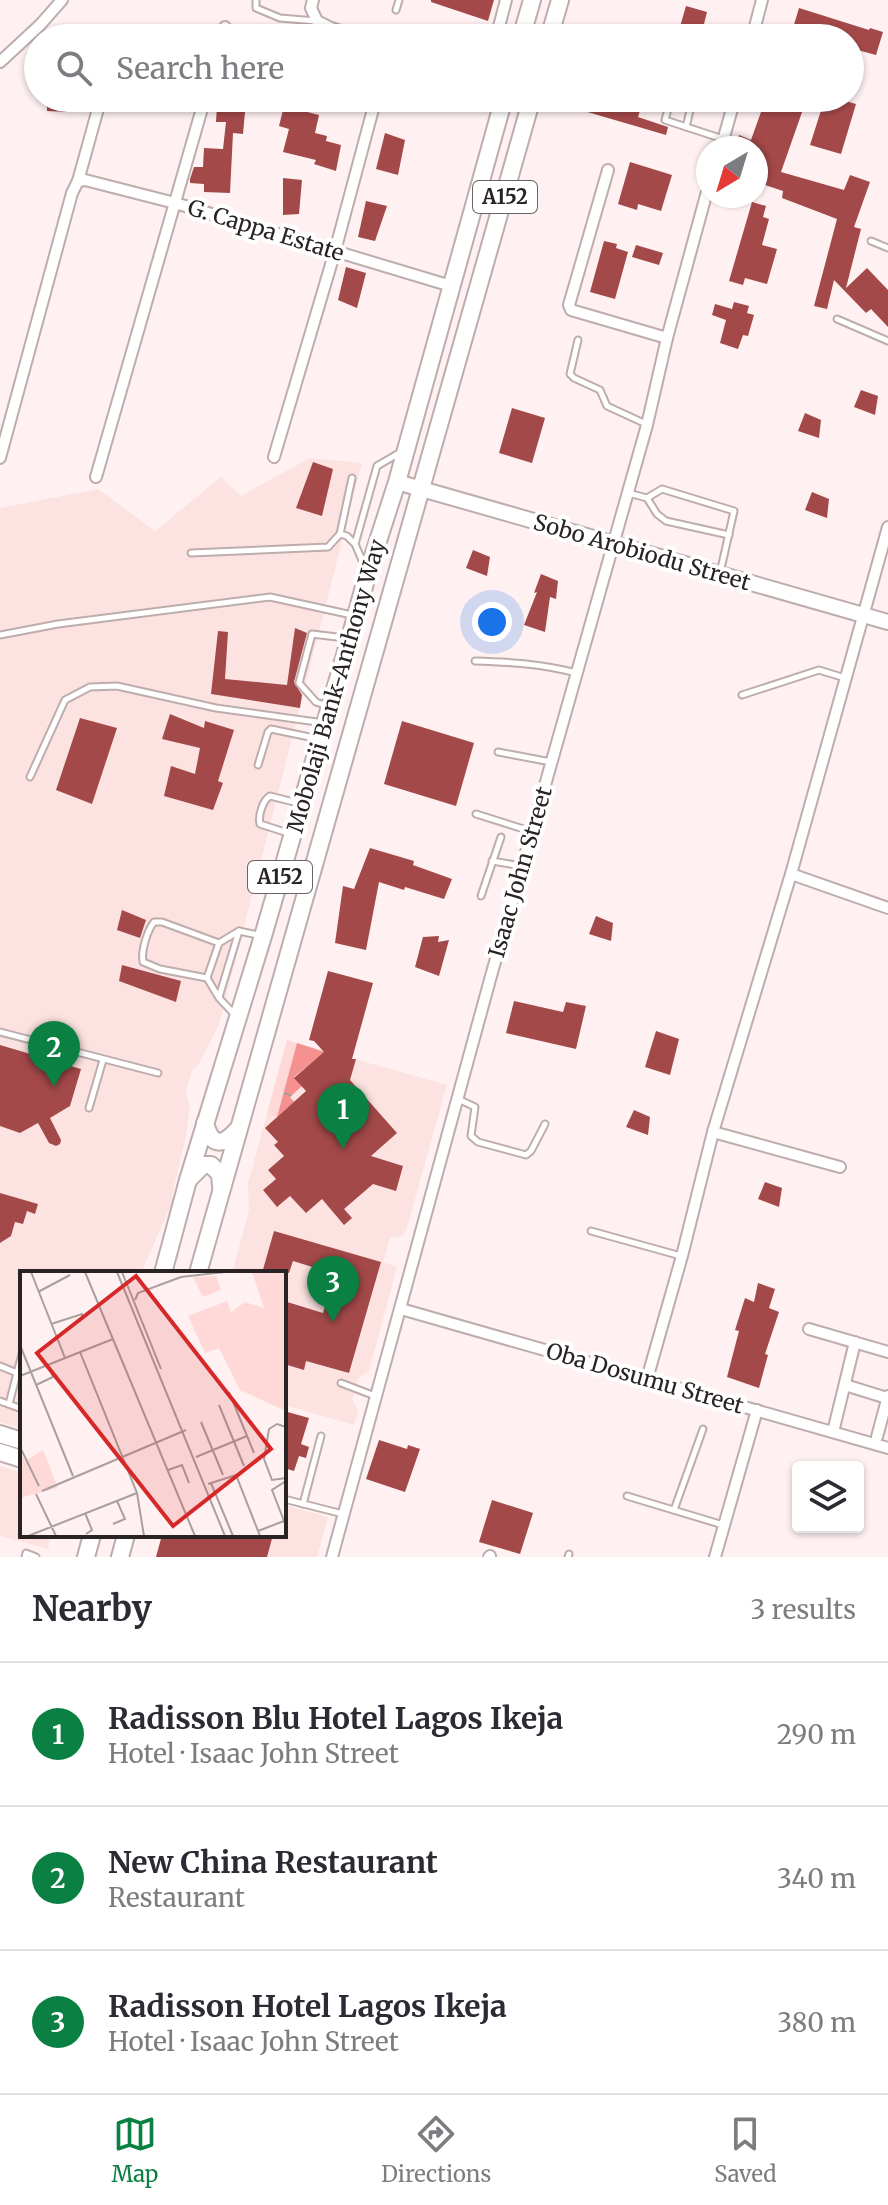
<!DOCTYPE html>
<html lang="en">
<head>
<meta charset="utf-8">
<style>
	:root { --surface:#fff; --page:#f2f2f3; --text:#2b2b33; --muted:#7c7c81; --line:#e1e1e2; --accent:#0b8043 }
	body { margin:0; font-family:Merriweather,serif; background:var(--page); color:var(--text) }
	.controls { position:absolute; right:24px; bottom:24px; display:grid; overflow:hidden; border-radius:8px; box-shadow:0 2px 6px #0004 }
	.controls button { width:72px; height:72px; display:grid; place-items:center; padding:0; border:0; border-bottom:2px solid var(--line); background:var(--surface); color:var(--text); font:40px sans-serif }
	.compass { position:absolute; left:696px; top:136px; width:72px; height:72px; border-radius:50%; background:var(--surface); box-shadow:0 2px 6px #0004; rotate:218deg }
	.you { position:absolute; left:492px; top:622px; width:28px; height:28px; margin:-20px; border:6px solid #fff; border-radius:50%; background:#1a73e8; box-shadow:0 0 0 12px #1a73e833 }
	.badge { display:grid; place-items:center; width:52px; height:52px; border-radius:50%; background:var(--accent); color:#fff; font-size:26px; font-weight:700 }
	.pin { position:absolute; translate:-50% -66px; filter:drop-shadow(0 2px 4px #0008) }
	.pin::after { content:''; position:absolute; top:42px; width:28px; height:24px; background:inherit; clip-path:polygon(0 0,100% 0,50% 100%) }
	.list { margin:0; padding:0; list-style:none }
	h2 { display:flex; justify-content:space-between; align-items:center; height:104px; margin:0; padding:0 32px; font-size:34px }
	h2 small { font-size:26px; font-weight:400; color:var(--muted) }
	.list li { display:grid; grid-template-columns:52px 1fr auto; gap:24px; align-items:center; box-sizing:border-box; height:144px; padding:0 32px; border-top:2px solid var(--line) }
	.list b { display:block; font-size:30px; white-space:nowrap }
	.list p { margin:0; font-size:26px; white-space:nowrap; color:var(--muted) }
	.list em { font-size:26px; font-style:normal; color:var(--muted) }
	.icon { flex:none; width:44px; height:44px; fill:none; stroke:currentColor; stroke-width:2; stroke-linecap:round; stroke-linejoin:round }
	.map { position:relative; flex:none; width:888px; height:1557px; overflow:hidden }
	.search { position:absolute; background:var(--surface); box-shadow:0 2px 6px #0004; left:24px; right:24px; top:24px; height:88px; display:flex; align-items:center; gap:20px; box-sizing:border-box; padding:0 28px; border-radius:44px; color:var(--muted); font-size:30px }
	.sheet { height:536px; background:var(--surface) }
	nav { display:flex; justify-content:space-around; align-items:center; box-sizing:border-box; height:112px; border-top:2px solid var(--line); background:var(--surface); font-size:22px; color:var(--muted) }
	nav a { display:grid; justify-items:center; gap:4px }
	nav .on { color:var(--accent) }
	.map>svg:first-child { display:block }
</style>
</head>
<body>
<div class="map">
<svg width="888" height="1557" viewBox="0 0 888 1557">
	<rect width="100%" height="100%" fill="#fff1f1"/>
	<!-- built -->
	<g fill="#fce3e1">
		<path d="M310 458 362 463 219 1025 197 1067 193 1069 187 1086 186 1093 190 1105 186 1136 172 1196V1203L141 1273H22V1429L0 1422V508L98 489 155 531 221 477 241 496Z"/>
		<path d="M287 1040 447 1085 406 1231 402 1236 390 1238 383 1262 397 1267 369 1371 359 1378 352 1399 358 1410 354 1425 284 1405V1273H232L249 1210 248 1183Z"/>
		<path d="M0 1466 22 1473V1535H51L48 1549 0 1536Z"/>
		<path d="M284 1505 328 1517 317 1557H201L207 1535H284Z"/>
	</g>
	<!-- green -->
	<path fill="#ffd9d7" d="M287 1040 297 1043 277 1117 267 1114Z"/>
	<!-- water -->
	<path fill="#f59290" d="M297 1043 325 1052 294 1077 302 1086 290 1097 294 1102 277 1117Z"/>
	<!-- building -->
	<g fill="#a4494a">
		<path d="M431 0H494L488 21 431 2Z"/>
		<path d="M686 6 707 12 701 36 679 30Z"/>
		<path d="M799 8 869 30 870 28 883 32 876 55 850 48V38H790Z"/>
		<path d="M47 98H73L71 112 47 111Z"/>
		<path d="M551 98H644L638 117 668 127 666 135 550 101Z"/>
		<path d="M766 98H807L781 172 844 190 850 175 870 182 854 227 861 229 846 288 867 268 888 290V327L871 309 866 313 834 280 827 309 814 306 837 219 782 198 783 191 756 182V148H735L739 135 751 140Z"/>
		<path d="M825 98H835L856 104 841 154 810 145Z"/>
		<path d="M228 99 246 101 243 134 233 133 230 193 204 192V184L190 183V179L194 167H203L204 148 223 149 226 122H216L217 105 227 106Z"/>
		<path d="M284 106 319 115 315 133 327 136 326 141 341 145 336 171 314 164 316 160 283 152 289 129 279 126Z"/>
		<path d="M385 133 405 140 398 175 376 169Z"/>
		<path d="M630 162 672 175 661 211 638 204 637 210 618 204Z"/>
		<path d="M283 178 302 180 299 214 283 215Z"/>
		<path d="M366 201 387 206 375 241 358 237Z"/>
		<path d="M752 202 766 206 763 217 769 219 762 245 777 249 767 284 745 278 743 285 729 281Z"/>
		<path d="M604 241 617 244 616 248 628 252 615 299 590 292Z"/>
		<path d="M636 245 663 253 659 265 632 257Z"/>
		<path d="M346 267 366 273 357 308 338 300Z"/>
		<path d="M734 302 749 306 747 313 754 315 748 336 743 335 738 349 720 343 726 320 712 315 715 304 732 309Z"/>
		<path d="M861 390 878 396 875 415 854 407Z"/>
		<path d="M512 408 545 418 532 463 499 453Z"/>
		<path d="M805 413 821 420 819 438 798 431Z"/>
		<path d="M313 462 333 469 322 516 296 508Z"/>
		<path d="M812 492 829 499 827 518 805 510Z"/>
		<path d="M473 550 490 557 487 576 466 568Z"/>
		<path d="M541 574 558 581 556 599 550 597 545 632 524 625 537 592 534 593Z"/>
		<path d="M295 628 307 633 294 682 302 695 300 708 211 694 218 631 228 632 225 679 287 685Z"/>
		<path d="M170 714 204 728 205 721 234 730 218 781 223 783 213 810 164 796 171 766 195 774 200 748 162 739Z"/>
		<path d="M80 718 117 728 92 804 56 790Z"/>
		<path d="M402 721 474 743 456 806 384 784Z"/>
		<path d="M370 848 414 861 413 865 452 879 444 899 405 887 404 890 379 882 366 950 335 943 343 886 354 889Z"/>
		<path d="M122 910 146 920 140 938 117 930Z"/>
		<path d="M596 916 613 923 611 941 589 934Z"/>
		<path d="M439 936 438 942 449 940 439 976 415 967 423 937Z"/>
		<path d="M122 965 181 981 176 1002 119 981Z"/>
		<path d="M328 971 373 983 352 1059H356L350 1080 397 1133 371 1156 403 1166 396 1191 373 1184 344 1209 352 1218 344 1225 322 1199 306 1213 290 1196 277 1207 263 1190 276 1179 268 1170 284 1156 274 1145 278 1142 265 1128 306 1091 294 1078 324 1052 314 1041 309 1040Z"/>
		<path d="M514 1001 563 1012 566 1002 586 1006 576 1049 506 1033Z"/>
		<path d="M656 1031 679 1039 670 1075 645 1067Z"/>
		<path d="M0 1045 81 1069 70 1106 50 1118 61 1140 60 1144 56 1146 49 1143 38 1123 20 1133 0 1126Z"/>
		<path d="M634 1110 650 1117 648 1135 626 1127Z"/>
		<path d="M765 1182 782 1188 779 1207 758 1199Z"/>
		<path d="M0 1193 38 1204 35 1214 27 1211 23 1224 15 1222 11 1236 0 1243Z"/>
		<path d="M274 1231 381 1262 349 1373 306 1361 304 1370 284 1364V1301L323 1313 335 1274 293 1261 289 1273H262Z"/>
		<path d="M758 1283 775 1289 769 1308 779 1312 765 1354 768 1355 759 1388 727 1377 739 1331 735 1330 745 1298 754 1302Z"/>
		<path d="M284 1411 309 1418 301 1444 309 1447 306 1458 299 1456 294 1471 284 1468Z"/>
		<path d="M379 1440 407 1449 408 1445 420 1449 405 1492 366 1479Z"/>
		<path d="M492 1500 533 1513 520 1554 479 1542Z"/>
		<path d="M162 1535H273L267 1557H156Z"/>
	</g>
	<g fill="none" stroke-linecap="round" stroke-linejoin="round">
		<!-- lane casing -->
		<g stroke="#bdadac" stroke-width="9">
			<g id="lane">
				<path d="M256 0V8L280 18 316 21"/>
				<path d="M396 10 399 0"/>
				<path d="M671 98 665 120 723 139"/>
				<path d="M686 127 693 98"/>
				<path d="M871 241 888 248"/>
				<path d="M837 319 888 341"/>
				<path d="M578 340 570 374 574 378 600 390 607 406 646 424"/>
				<path d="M352 478 340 534 347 536 354 543"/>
				<path d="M628 493 647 498 657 514 666 521 729 535"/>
				<path d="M647 498 662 489 734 511 720 573"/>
				<path d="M191 553 328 547 340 534"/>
				<path d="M365 567 355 544 377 466 401 452"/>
				<path d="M0 635 58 624 270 597 352 615"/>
				<path d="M475 661C510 662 543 664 576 673"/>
				<path d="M742 695 819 670 845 678"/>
				<path d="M327 706 316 702 299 683 312 634 345 638"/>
				<path d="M498 752 551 762"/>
				<path d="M258 765 268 732 271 729 319 739"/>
				<path d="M30 777 65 700 90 687 117 686 216 708 324 723"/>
				<path d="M476 814 533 832"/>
				<path d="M288 833 260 824C258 815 263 800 270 796L298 803"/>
				<path d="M492 861 522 866"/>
				<path d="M481 896 501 837"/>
				<path d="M207 978 160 969 143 962C141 951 147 931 154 922H162L219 943"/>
				<path d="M219 997 239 931"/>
				<path d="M235 1015 219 998 207 978 219 943 239 931 258 935"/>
				<path d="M0 1032 158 1073"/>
				<path d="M458 1099 475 1107 471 1136 478 1142 526 1155 531 1151 545 1124"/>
				<path d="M89 1108 103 1060"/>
				<path d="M591 1231 681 1256"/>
				<path d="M0 1366 22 1375"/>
				<path d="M341 1383 375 1396"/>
				<path d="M0 1401 22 1409"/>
				<path d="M9 1404 22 1354"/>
				<path d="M627 1496 723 1525"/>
				<path d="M284 1499 343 1514"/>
				<path d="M303 1504 321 1436"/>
				<path d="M674 1510 703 1429"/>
				<path d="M25 1557 26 1553 36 1557"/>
				<path d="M568 1557 569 1554"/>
			</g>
		</g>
		<!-- street casing -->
		<g stroke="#bdadac" stroke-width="14">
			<g id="street">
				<path d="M313 0 311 8 317 21 331 28 363 38"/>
				<path d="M222 38 225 27"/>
				<path d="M496 38 506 0"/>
				<path d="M752 38 762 0"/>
				<path d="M0 62 40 25 62 0"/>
				<path d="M721 148 735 98"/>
				<path d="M608 170 569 305 571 310 667 338"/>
				<path d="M78 181 85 180 175 203 451 286"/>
				<path d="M274 457 335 251 376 98"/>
				<path d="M0 458 72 193 78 181 101 98"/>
				<path d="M96 477 205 98"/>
				<path d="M791 874 888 908"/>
				<path d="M713 1132 840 1167"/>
				<path d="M401 1309 888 1448"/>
				<path d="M809 1329 888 1352"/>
				<path d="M647 1379 682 1256 713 1132 791 874 888 527"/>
				<path d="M845 1385 887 1398"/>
				<path d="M833 1432 855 1342"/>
				<path d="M877 1437 888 1396"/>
				<path d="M332 1557 491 976 647 425 667 338 708 188"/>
				<path d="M489 1557 490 1556"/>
				<path d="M715 1557 757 1410"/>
			</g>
		</g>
		<!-- secondary casing -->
		<g stroke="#bdadac" stroke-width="18">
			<path id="secondary" d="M397 482 888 622"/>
		</g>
		<!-- primary casing -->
		<g stroke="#bdadac" stroke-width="20">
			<g id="primary">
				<path d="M521 38 532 0"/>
				<path d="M549 38 560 0"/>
				<path d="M205 1123C211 1146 222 1147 237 1130"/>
				<path d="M189 1179 203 1165H211L220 1174 221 1186"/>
				<path d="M163 1273 188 1180 263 936 350 638 368 572 397 482 504 98"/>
				<path d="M198 1273 532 98"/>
				<path d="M0 1434 22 1441"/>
				<path d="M0 1452 22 1459"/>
				<path d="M86 1557 92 1535"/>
				<path d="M120 1557 126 1535"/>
			</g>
		</g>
		<!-- path -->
		<path stroke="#a89d9d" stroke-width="2" stroke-dasharray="8 4" stroke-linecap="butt" d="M284 1093 292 1096"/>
		<!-- lane -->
		<use href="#lane" stroke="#fff" stroke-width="5"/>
		<!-- street -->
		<use href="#street" stroke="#fff" stroke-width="10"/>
		<!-- secondary -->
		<use href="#secondary" stroke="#fff" stroke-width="14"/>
		<!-- primary -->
		<use href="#primary" stroke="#fff" stroke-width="16"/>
	</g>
	<g text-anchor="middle" stroke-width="8" stroke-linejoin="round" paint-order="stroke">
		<!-- shield labels -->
		<g fill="#fff" stroke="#696565" stroke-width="2">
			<rect x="473" y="181" width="64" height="32" rx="6"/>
			<rect x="248" y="861" width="64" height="32" rx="6"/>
		</g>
		<g font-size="20" font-weight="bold" fill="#292323">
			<text x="505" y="204">A152</text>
			<text x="280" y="884">A152</text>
		</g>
		<!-- street labels -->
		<g font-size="22" fill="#292323" stroke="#fff">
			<text transform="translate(266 230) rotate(17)" y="8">G. Cappa Estate</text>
			<text transform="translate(642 552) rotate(16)" y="8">Sobo Arobiodu Street</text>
			<text transform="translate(336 686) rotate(-74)" y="8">Mobolaji Bank-Anthony Way</text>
			<text transform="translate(520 872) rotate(-74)" y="8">Isaac John Street</text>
			<text transform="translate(645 1378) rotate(16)" y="8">Oba Dosumu Street</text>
		</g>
	</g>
	<!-- overview -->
	<g transform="translate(20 1271)">
		<rect width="266" height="266" fill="#fff1f1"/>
		<path d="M232 1H266V140L220 119 199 77 185 82 168 45 207 30 211 41 225 31 244 37ZM196 5 201 19 183 26 173 6ZM23 179 38 217 0 227V181L5 190Z" fill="#ffd9d7"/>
		<path fill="none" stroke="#a99f9f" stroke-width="2" d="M11 1 45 87M65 1 175 265M97 1 205 265M102 1 141 98M18 21 50 4M115 29 118 22 161 6 205 1M31 53 62 43V48M0 74 53 205M60 81 117 222 124 265M0 105 93 68M16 114 33 106 29 95M209 121 234 182M199 134 224 195M181 151 203 204M266 156 257 153 249 158 244 188 252 209 266 207M0 176 19 215M176 186 227 165M148 199 162 194 169 212M266 210 252 219 266 255M191 212 213 265M188 213 216 204 240 265M22 220 166 159M16 223 36 265M65 242 72 259 66 263M93 253 105 248 97 230M238 260 264 250M8 265 117 222"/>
		<path fill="#d62828" fill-opacity="0.15" stroke="#d62828" stroke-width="4" d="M116 5 251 178 153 255 17 82Z"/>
		<rect width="266" height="266" fill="none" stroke="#292323" stroke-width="4"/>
	</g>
</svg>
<div class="controls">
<button><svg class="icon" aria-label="layers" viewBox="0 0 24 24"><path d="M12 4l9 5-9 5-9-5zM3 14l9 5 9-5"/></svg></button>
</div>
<svg class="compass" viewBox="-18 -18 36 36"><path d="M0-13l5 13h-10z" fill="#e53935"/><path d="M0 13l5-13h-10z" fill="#7c7c81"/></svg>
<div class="you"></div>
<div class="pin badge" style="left:343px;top:1149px">1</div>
<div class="pin badge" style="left:54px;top:1087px">2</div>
<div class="pin badge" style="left:333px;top:1322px">3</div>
<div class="search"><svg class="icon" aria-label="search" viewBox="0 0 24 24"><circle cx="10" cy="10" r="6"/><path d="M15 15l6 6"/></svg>Search here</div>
</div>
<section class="sheet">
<h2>Nearby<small>3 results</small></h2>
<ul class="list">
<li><span class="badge">1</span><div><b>Radisson Blu Hotel Lagos Ikeja</b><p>Hotel · Isaac John Street</p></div><em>290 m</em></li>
<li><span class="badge">2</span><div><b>New China Restaurant</b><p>Restaurant</p></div><em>340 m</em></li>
<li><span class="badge">3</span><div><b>Radisson Hotel Lagos Ikeja</b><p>Hotel · Isaac John Street</p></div><em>380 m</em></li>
</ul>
</section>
<nav>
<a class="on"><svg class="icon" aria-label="map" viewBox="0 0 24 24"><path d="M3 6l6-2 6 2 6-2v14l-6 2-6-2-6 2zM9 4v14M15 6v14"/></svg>Map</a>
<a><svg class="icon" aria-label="directions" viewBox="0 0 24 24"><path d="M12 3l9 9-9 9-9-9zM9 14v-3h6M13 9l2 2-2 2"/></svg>Directions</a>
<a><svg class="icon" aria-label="saved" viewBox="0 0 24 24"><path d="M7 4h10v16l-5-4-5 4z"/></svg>Saved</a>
</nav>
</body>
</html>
